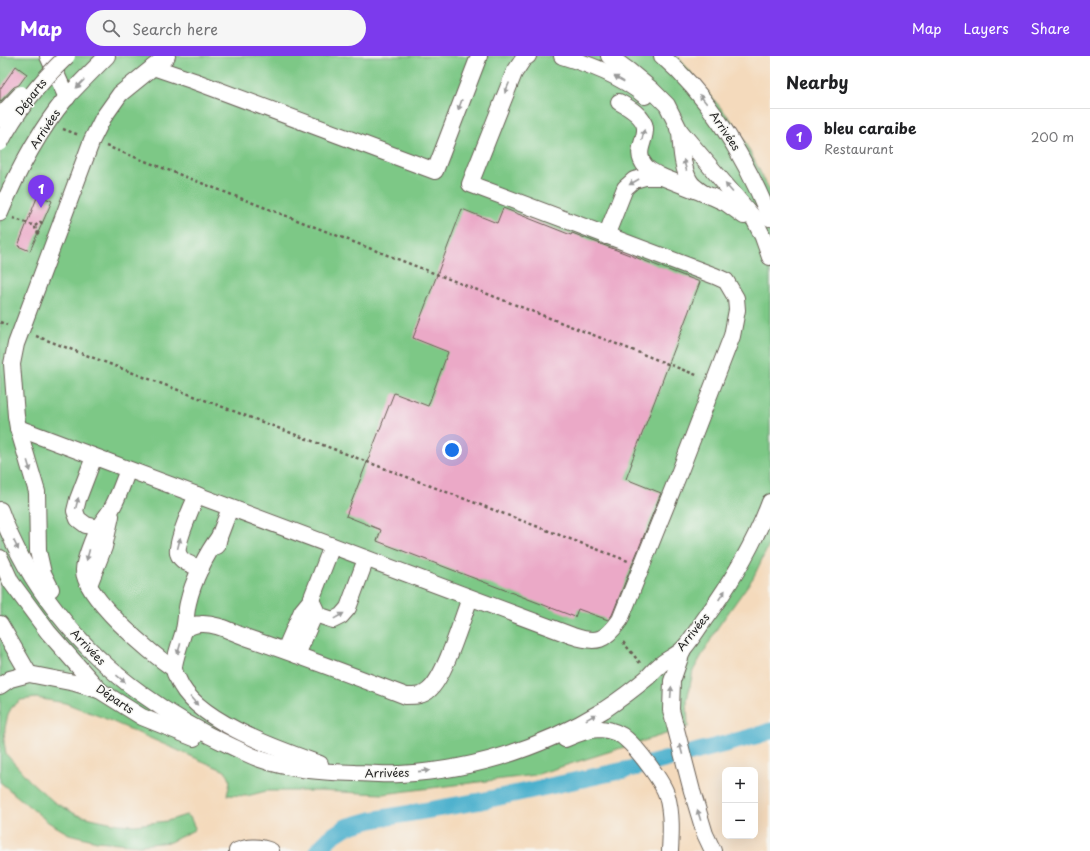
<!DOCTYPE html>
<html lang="en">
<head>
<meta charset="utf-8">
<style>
	:root { --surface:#fff; --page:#f6f6f6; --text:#202124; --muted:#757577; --line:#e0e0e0; --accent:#7c3aed }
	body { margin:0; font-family:"Playpen Sans",sans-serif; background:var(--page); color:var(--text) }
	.controls { position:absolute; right:12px; bottom:12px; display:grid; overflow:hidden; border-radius:8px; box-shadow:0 4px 16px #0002 }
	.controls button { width:36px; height:36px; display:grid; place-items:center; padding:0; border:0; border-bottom:1px solid var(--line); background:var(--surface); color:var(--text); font:20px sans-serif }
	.you { position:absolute; left:452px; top:394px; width:14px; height:14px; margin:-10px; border:3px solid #fff; border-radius:50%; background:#1a73e8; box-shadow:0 0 0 6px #1a73e833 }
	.badge { display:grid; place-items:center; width:26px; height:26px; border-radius:50%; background:var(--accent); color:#fff; font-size:13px; font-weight:700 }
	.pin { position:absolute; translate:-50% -33px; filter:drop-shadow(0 1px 2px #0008) }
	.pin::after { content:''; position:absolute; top:21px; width:14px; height:12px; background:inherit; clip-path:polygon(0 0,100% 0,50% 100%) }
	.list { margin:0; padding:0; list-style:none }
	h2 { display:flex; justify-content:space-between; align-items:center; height:52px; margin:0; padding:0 16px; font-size:17px }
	h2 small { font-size:13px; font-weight:400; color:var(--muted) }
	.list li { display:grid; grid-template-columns:26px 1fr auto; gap:12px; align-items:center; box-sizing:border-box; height:56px; padding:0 16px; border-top:1px solid var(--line) }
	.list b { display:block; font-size:15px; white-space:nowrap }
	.list p { margin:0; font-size:13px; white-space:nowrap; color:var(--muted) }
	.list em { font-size:13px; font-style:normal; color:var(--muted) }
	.icon { flex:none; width:22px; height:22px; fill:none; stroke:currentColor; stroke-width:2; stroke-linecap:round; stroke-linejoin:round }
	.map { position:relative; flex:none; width:770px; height:795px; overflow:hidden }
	header { display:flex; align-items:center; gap:24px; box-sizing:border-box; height:56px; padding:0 20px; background:var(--accent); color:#fff }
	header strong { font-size:19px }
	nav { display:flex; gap:22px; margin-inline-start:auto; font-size:14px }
	.search { width:280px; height:36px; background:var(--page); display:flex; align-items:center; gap:10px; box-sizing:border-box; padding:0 14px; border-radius:22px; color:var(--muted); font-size:15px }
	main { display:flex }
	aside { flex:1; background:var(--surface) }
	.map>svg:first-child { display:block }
</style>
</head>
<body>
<header>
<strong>Map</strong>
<div class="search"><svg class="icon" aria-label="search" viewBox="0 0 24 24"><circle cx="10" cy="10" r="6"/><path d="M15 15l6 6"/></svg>Search here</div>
<nav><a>Map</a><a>Layers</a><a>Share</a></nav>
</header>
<main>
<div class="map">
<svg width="770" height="795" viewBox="0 0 770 795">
	<rect width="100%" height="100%" fill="#f6f6f2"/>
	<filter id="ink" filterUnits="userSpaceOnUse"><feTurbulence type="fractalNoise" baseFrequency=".025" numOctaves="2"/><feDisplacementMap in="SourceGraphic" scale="8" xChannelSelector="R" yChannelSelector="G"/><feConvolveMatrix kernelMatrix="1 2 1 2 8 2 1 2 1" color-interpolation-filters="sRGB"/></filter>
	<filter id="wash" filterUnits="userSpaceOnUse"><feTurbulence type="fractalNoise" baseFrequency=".012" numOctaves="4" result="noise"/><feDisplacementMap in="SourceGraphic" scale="16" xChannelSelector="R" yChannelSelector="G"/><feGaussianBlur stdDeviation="0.9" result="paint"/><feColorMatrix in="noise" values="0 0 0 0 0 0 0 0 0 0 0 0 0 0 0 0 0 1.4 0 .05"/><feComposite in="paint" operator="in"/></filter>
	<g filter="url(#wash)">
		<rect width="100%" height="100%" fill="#f4dabc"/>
		<!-- green -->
		<path fill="#7dc886" stroke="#4c7251" d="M0 0H677L737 71 770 135V487L753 522 718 571 693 615 687 645 688 671 535 719 383 738 319 735H266L247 740 227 739C229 730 233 722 225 715L104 662 65 647 36 642 21 644 12 651 8 658 5 672 4 686 6 698 30 725 54 746 77 759 118 768 135 769 150 767 167 765 186 759 190 761 195 772 194 774 170 786 140 789 97 785 69 778 48 766 0 726Z"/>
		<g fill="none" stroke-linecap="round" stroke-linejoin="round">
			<!-- canal -->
			<path stroke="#4eb1cd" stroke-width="17" d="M317 795 332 780 346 771 371 764 481 745 634 712 759 679 770 675"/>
		</g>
		<g id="blocks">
			<!-- building -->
			<g fill="#eba9c7">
				<path d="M16 10 27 18 19 29 14 31 0 46V33Z"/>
				<path d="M38 139 52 145 30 195 18 190Z"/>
				<path d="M503 152 571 179 572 177 700 226 631 407H632L626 423 661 437 612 559 608 564 578 553 575 561 377 485 381 474 346 460 394 337 428 350 448 296 413 282 462 153 497 167Z"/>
			</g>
		</g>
	</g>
	<g filter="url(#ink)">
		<use href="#blocks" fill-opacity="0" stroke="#685e54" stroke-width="1"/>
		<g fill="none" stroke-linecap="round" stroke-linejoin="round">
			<!-- minor casing -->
			<g stroke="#685e54" stroke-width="18">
				<g id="minor">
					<path d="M48 0 67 42"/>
					<path d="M562 0C591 9 621 20 645 40"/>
					<path d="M609 0 628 14 652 34 667 49 680 75 753 161 763 181 770 201"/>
					<path d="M662 0C712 43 745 102 770 162"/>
					<path d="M153 11 194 25 435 115 479 0"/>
					<path d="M619 46C628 51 644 60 645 72 646 86 633 96 646 111 650 115 657 118 662 121"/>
					<path d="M678 73 680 75C681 90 682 115 691 127 694 131 699 134 703 137"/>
					<path d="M0 157C17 116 38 76 66 42 79 28 93 14 107 0"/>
					<path d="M606 180 625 132 634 124 645 121H662L713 141 726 147 744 160"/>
					<path d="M18 372 573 580C597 588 605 585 620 564L680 415 732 280 737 254 736 242 726 225 715 220 470 128 514 17 524 2 528 0"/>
					<path d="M94 401 78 443 75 455 78 463 86 469 98 472"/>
					<path d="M128 414C123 426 119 439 113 450 109 458 103 464 99 471 94 479 84 505 84 514 83 540 152 599 173 612"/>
					<path d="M197 439C192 450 176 487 178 497 181 507 192 509 201 512"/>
					<path d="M0 454C26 527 79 593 142 638 171 659 200 676 233 691 242 695 251 700 260 703 290 714 324 716 355 717 370 717 385 719 400 718 472 714 542 692 604 654 619 644 635 632 648 621 652 617 655 613 659 610 666 603 677 600 684 592 691 584 698 573 704 564 731 527 754 489 770 446"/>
					<path d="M219 481C206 498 193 525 188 547 186 555 186 565 184 574 182 583 174 603 174 612 174 615 176 620 178 623 194 665 281 694 320 708"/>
					<path d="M217 490 219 481 230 452"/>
					<path d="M0 502 11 526 48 576 99 634 142 661 194 682"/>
					<path d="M89 529 104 491 111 460"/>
					<path d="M51 533 43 517 38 495 37 436 18 372 16 360 12 308 16 288 92 84 103 62 120 38 167 0"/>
					<path d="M311 544 318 559 333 564 341 560 348 552 366 503"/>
					<path d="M0 568 29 618"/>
					<path d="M184 574C190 570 195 568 201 568 217 567 233 577 248 582 301 600 354 620 406 640 415 640 423 640 429 634 445 621 462 563 470 542"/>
					<path d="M683 593 672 625 671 654 692 735 705 778 713 795"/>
					<path d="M285 594 302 555 311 544 332 490"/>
					<path d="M297 599 312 564 311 546"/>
					<path d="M0 630 10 623 29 618 75 627 99 634"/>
					<path d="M565 683C576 678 589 673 601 673 610 674 620 677 626 683 638 693 663 726 667 740 672 758 671 777 670 795"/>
					<path d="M237 795C249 790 259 790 271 795"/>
				</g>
			</g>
			<!-- path -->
			<g stroke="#685e54" stroke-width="2.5" stroke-dasharray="3 3" stroke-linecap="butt">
				<path d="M63 73 79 79"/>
				<path d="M106 90 699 320"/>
				<path d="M13 162 35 170 36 176 41 178"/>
				<path d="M35 170 40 166 45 168"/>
				<path d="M0 266 7 269"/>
				<path d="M36 280 628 505"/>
				<path d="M623 586 640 607"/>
			</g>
			<!-- minor -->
			<use href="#minor" stroke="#fff" stroke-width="16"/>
			<!-- minor-bridge casing -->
			<g stroke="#685e54" stroke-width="18" stroke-linecap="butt">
				<g id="minor-bridge">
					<path d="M0 63 4 56 21 38"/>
					<path d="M0 87C17 54 41 25 67 0"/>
				</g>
			</g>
			<!-- minor-bridge -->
			<use href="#minor-bridge" stroke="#fff" stroke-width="16"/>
		</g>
		<!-- one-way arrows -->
		<defs><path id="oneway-solid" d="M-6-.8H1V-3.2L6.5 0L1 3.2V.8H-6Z"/></defs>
		<g fill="#999">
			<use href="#oneway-solid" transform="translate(619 23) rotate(-151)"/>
			<use href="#oneway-solid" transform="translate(80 28) rotate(134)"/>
			<use href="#oneway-solid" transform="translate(507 32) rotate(113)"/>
			<use href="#oneway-solid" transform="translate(703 43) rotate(-128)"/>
			<use href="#oneway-solid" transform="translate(460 49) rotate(110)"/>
			<use href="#oneway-solid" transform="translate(643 79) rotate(-77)"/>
			<use href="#oneway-solid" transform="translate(685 109) rotate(-105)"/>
			<use href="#oneway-solid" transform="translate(634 126) rotate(150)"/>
			<use href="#oneway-solid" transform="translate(729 132) rotate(-131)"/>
			<use href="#oneway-solid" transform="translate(29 410) rotate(73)"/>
			<use href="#oneway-solid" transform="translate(77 447) rotate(-76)"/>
			<use href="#oneway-solid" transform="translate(179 487) rotate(-76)"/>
			<use href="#oneway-solid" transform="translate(16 489) rotate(64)"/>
			<use href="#oneway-solid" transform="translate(88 499) rotate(105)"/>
			<use href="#oneway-solid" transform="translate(722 539) rotate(-56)"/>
			<use href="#oneway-solid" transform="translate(339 560) rotate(-29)"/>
			<use href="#oneway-solid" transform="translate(179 593) rotate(106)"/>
			<use href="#oneway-solid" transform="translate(121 623) rotate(40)"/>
			<use href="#oneway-solid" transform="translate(671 636) rotate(-86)"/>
			<use href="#oneway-solid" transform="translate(194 645) rotate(48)"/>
			<use href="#oneway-solid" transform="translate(591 661) rotate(-29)"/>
			<use href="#oneway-solid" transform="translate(681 693) rotate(-105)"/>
			<use href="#oneway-solid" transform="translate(424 715) rotate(-6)"/>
			<use href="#oneway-solid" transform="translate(699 759) rotate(-107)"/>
		</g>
	</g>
	<g text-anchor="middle" stroke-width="3" stroke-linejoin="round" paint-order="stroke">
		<!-- street labels -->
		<g font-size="11" fill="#1c1c1c" stroke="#f6f6f2">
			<text transform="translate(31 41) rotate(-52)" y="4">Départs</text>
			<text transform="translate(45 73) rotate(-56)" y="4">Arrivées</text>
			<text transform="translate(725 75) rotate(56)" y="4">Arrivées</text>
			<text transform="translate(693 576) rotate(-51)" y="4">Arrivées</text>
			<text transform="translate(88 591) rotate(46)" y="4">Arrivées</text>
			<text transform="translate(115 643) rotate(34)" y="4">Départs</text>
			<text transform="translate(387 717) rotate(-1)" y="4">Arrivées</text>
		</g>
	</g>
</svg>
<div class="controls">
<button>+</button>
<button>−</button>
</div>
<div class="you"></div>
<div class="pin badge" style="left:41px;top:152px">1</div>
</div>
<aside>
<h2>Nearby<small></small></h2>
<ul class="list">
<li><span class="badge">1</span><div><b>bleu caraibe</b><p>Restaurant</p></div><em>200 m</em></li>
</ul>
</aside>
</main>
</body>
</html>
